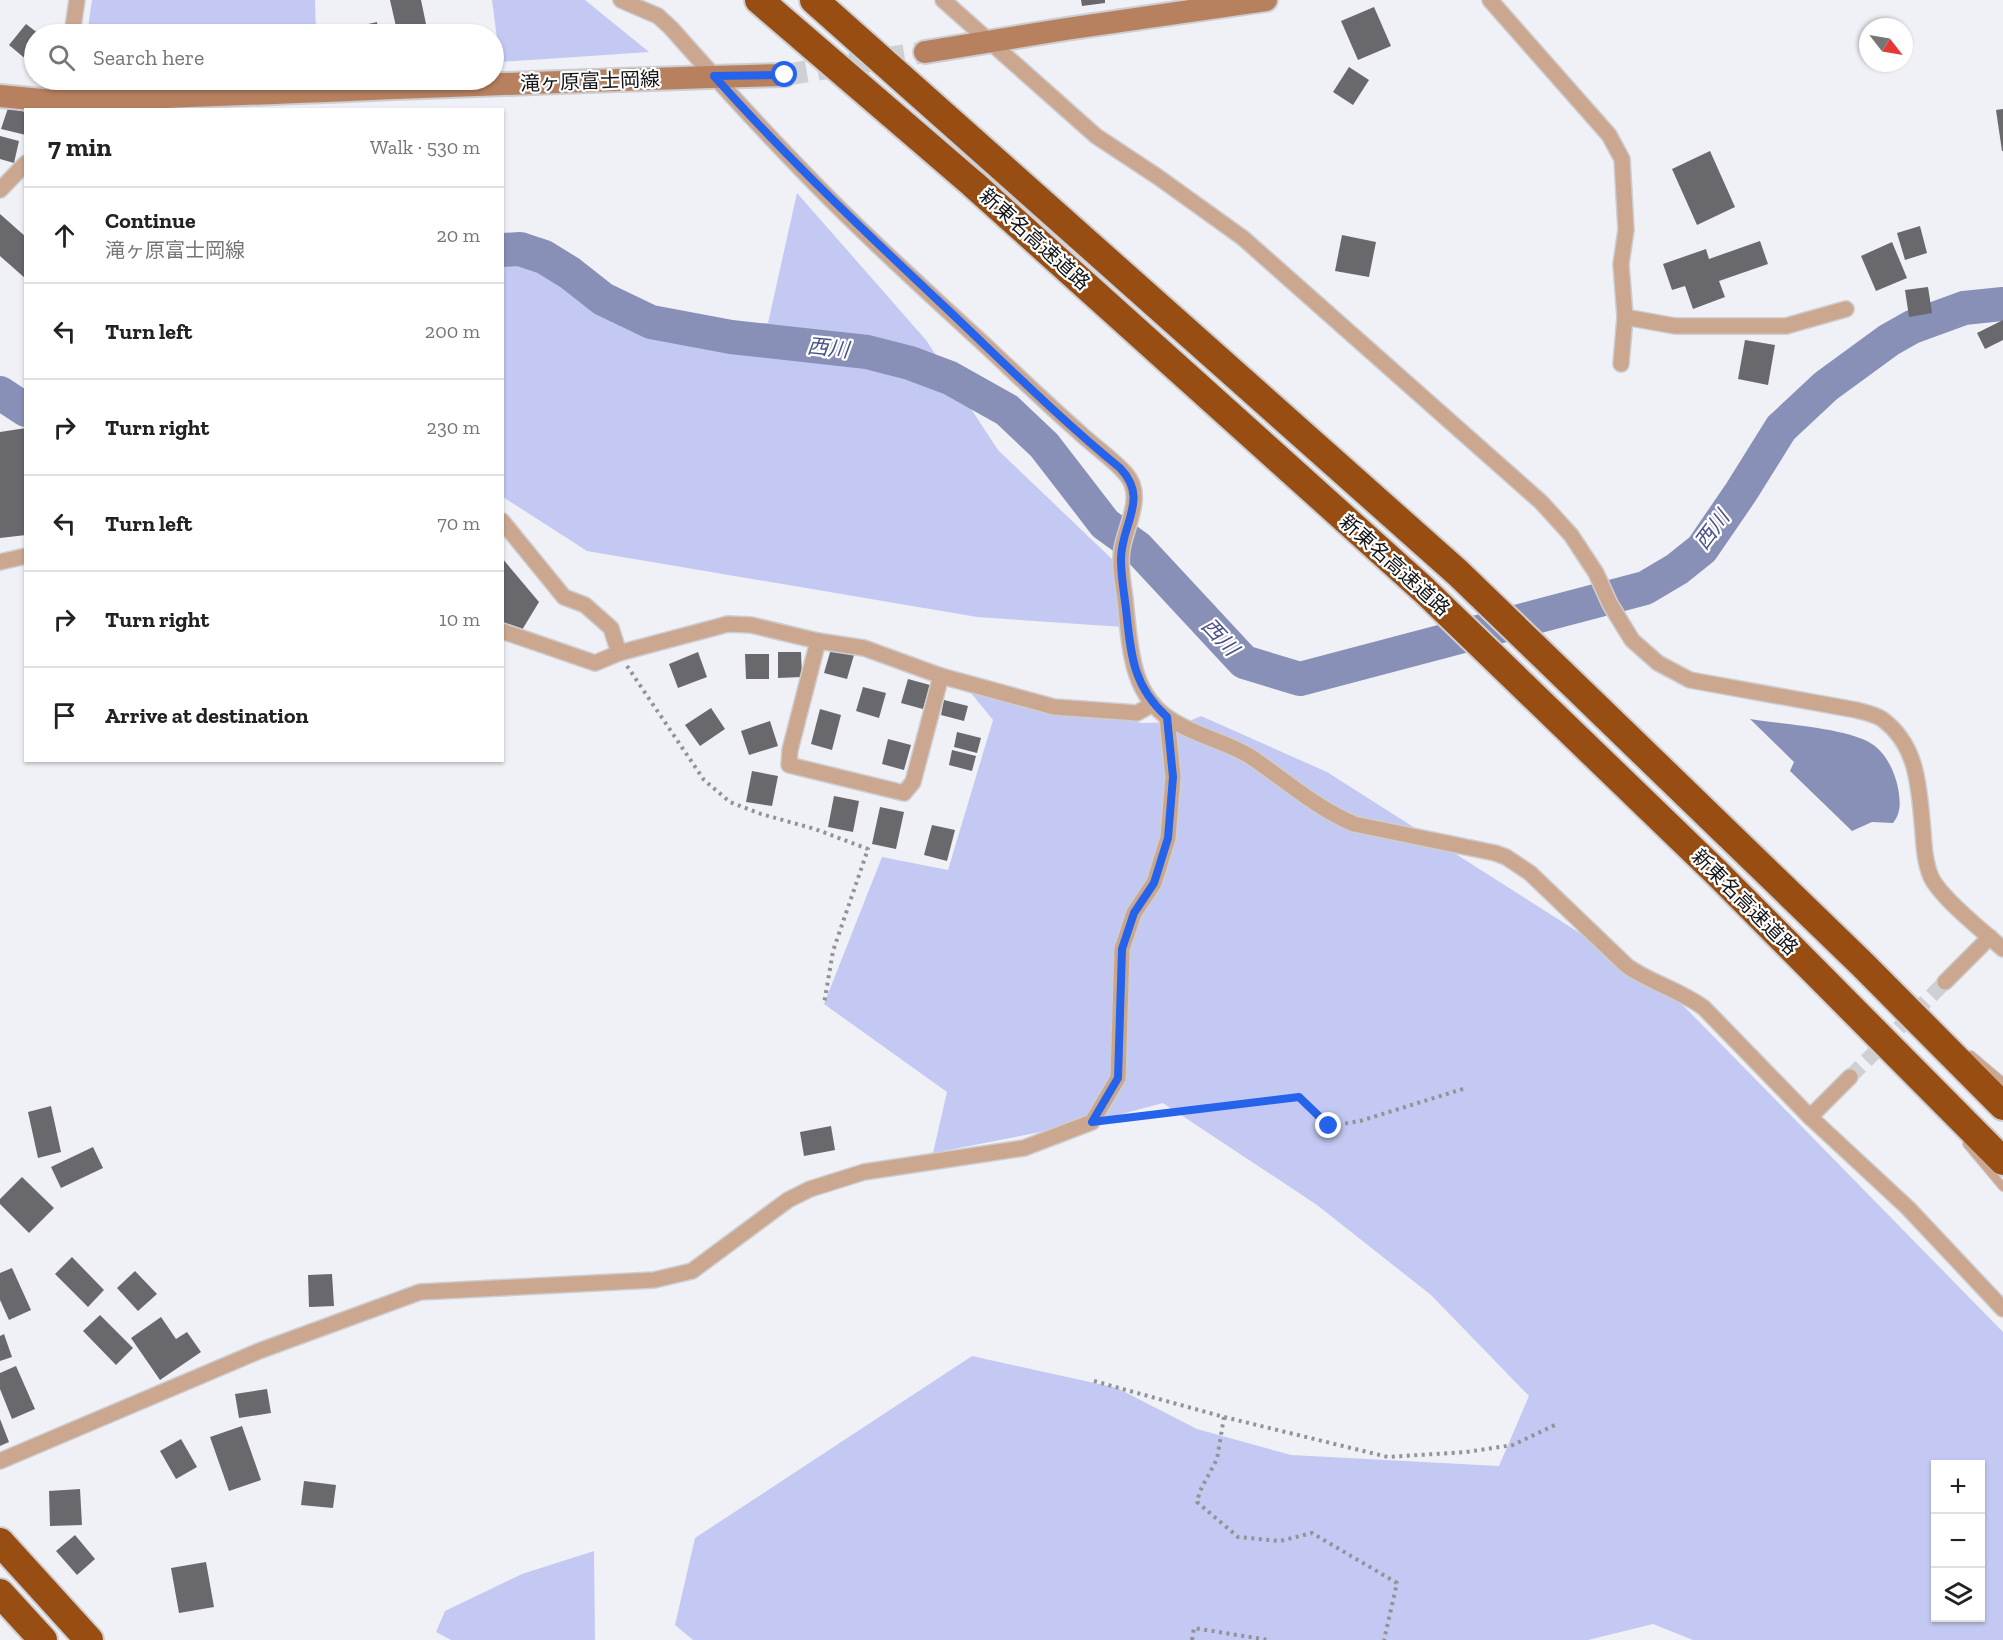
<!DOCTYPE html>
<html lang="en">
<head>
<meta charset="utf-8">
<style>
	:root { --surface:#fff; --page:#f6f6f6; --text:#222; --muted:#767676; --line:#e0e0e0 }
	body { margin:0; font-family:"Zilla Slab","Noto Sans JP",serif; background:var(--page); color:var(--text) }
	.controls { position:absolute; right:18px; bottom:18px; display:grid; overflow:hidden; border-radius:0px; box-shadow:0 2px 4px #0004 }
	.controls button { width:54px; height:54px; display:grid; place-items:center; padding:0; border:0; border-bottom:2px solid var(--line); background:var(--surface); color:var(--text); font:30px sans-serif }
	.compass { position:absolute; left:1859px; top:18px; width:54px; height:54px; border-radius:50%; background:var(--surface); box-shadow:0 2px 4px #0004; rotate:121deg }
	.stop { position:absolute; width:18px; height:18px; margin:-14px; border:4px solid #2563eb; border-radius:50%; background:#fff }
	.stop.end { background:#2563eb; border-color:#fff; box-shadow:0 2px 6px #0008 }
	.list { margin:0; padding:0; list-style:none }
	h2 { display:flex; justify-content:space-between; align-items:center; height:78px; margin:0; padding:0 24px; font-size:26px }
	h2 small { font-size:20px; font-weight:400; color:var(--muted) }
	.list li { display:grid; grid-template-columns:39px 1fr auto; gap:18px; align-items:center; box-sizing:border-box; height:96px; padding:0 24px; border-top:2px solid var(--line) }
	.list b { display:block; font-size:22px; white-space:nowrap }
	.list p { margin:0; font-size:20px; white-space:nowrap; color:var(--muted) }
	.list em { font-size:20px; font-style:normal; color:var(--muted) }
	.icon { flex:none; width:33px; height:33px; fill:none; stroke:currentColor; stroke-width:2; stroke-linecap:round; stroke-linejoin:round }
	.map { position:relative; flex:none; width:2003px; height:1640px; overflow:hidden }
	.search { position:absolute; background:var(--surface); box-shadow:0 2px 4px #0004; left:24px; top:24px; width:480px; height:66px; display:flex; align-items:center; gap:15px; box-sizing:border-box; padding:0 21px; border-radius:33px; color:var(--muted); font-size:22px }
	.panel { position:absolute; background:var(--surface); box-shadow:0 2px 4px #0004; left:24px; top:108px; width:480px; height:654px; border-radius:0px }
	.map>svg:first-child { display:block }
</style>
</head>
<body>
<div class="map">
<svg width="2003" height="1640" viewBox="0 0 2003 1640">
	<rect width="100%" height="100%" fill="#f0f1f6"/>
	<!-- green -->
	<g fill="#c3c9f2" fill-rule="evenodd">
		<path d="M92 0H315L316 34H87Z"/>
		<path d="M492 0H585L649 52 500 62Z"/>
		<path d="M797 193 926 340 998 450 1114 561 1123 627 977 617 587 551 503 497 502 258 520 249 651 322 768 323Z"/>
		<path d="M962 682 1142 723 1187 722 1201 716 1327 772 1666 988 2003 1332V1640H1693L1653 1624 1588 1640H693L675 1625 695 1538 972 1356 1117 1388 1197 1429 1291 1455 1499 1466 1529 1396 1431 1295 1317 1205 1163 1103 1092 1122 933 1153 947 1092 824 1004 882 857 948 870 993 720ZM1936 1464H1980V1618H1936Z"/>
		<path d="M594 1551 595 1640H451L436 1632 445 1611 522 1574Z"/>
	</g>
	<!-- water -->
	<path fill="#8990b7" d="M1750 719C1780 724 1849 728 1872 744 1886 753 1895 772 1898 788 1900 800 1902 812 1893 823L1872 822 1852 831 1790 771 1794 762Z"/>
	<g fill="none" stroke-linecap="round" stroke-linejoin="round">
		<!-- river -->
		<g stroke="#8990b7" stroke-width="34">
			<path d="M502 250 520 249 544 257 570 273 603 299 651 322 731 337 867 352 910 363 950 378 1007 410 1044 445 1105 524 1138 548 1244 662 1300 679 1645 588 1677 569 1702 549 1741 492 1781 428 1826 386 1889 340 1912 327 1964 308 2003 304"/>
			<path d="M0 393 26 410"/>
		</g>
	</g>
	<!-- building -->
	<g fill="#68686d">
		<path d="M390 0H421L426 24 397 31Z"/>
		<path d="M1081 0H1105V3L1082 6Z"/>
		<path d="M1374 7 1391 46 1358 60 1341 21Z"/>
		<path d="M377 22 379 34H352L351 28Z"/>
		<path d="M26 24 39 34H34V66L9 45Z"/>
		<path d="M1349 67 1369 80 1353 105 1333 92Z"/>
		<path d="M8 108 26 112V135L1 129Z"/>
		<path d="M2003 109V151H2002L1996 110Z"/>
		<path d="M0 136 19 141 14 163 0 159Z"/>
		<path d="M1710 151 1735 207 1697 225 1672 169Z"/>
		<path d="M0 214 26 237V279L0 256Z"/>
		<path d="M1920 226 1927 253 1905 260 1897 233Z"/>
		<path d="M1342 235 1376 242 1369 277 1335 271Z"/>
		<path d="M1760 241 1768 264 1719 281 1725 297 1693 309 1685 286 1672 290 1663 264 1706 249 1709 259Z"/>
		<path d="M1892 242 1907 278 1876 291 1861 256Z"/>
		<path d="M1928 287 1932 313 1909 317 1905 290Z"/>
		<path d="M2003 320V340L1985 349 1977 333Z"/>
		<path d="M1745 340 1775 345 1768 385 1738 379Z"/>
		<path d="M26 428V535L0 538V432Z"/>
		<path d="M502 558 539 602 522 630 508 627 502 623Z"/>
		<path d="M831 649 854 655 847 679 824 673Z"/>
		<path d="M698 652 707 677 678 688 669 664Z"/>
		<path d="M778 652H801L802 677 778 678Z"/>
		<path d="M745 654H769V679H746Z"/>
		<path d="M908 679 930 685 923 709 901 703Z"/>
		<path d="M863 687 886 693 879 718 856 711Z"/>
		<path d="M944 700 968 706 964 721 941 715Z"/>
		<path d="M711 708 725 729 700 746 685 725Z"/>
		<path d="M820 709 841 715 832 750 811 744Z"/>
		<path d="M770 721 778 746 749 755 741 731Z"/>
		<path d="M957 732 981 738 977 753 954 747Z"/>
		<path d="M888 739 911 745 904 770 882 764Z"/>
		<path d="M952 750 976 756 972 771 949 765Z"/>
		<path d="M752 771 778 776 772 806 746 802Z"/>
		<path d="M834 796 859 801 853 832 828 827Z"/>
		<path d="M880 807 904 812 896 849 872 844Z"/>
		<path d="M932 825 955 830 947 861 924 855Z"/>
		<path d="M51 1106 61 1152 38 1158 28 1112Z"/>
		<path d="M831 1126 835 1150 804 1156 800 1132Z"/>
		<path d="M93 1147 103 1168 61 1188 51 1167Z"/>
		<path d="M22 1177 54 1208 29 1233 0 1204V1199Z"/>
		<path d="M72 1257 104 1290 88 1307 55 1274Z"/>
		<path d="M12 1268 31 1310 9 1320 0 1300V1273Z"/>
		<path d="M135 1271 157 1294 138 1311 117 1288Z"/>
		<path d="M332 1274 334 1306 309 1307 308 1275Z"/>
		<path d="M100 1315 133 1348 116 1365 83 1331Z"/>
		<path d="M161 1317 176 1339 187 1332 201 1352 160 1380 131 1338Z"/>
		<path d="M4 1334 12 1357 0 1361V1336Z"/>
		<path d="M16 1366 35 1409 12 1419 0 1389V1373Z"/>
		<path d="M267 1389 271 1413 239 1418 235 1394Z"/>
		<path d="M0 1419 9 1442 0 1446Z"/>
		<path d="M242 1426 261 1480 229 1491 210 1437Z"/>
		<path d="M181 1439 197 1467 176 1479 160 1451Z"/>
		<path d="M304 1481 336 1485 333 1508 301 1505Z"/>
		<path d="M80 1489 82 1525 50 1526 49 1491Z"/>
		<path d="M75 1535 95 1559 77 1575 56 1551Z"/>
		<path d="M206 1562 214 1607 179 1613 171 1568Z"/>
	</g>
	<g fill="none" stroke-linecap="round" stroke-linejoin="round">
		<!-- street-tunnel -->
		<path stroke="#cfd0d4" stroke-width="15" stroke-dasharray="15 8" stroke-linecap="butt" d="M1850 1077 1945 982"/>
		<!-- secondary-tunnel -->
		<path stroke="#cfd0d4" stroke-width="22" stroke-dasharray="22 11" stroke-linecap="butt" d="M785 75 925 52"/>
		<!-- lane casing -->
		<g stroke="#cdced2" stroke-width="10">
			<g id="lane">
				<path d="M1971 1055 2003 1082"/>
				<path d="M1967 1144 2003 1187"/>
			</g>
		</g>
		<!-- street casing -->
		<g stroke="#cdced2" stroke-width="18">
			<g id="street">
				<path d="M621 0 658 16 671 28C724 88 778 147 835 204 884 253 935 299 986 346 1017 375 1048 405 1080 433 1095 447 1113 459 1126 474 1145 496 1126 525 1122 549 1119 565 1123 582 1125 599 1130 642 1129 693 1170 719 1195 736 1226 741 1251 757 1285 780 1316 808 1354 824L1495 853 1506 857 1530 873 1627 966C1651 983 1680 990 1704 1008L1810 1117 1908 1208 2003 1309"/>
				<path d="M943 0 1096 136 1158 177 1243 238 1541 502 1571 535 1596 573 1610 604 1632 640 1658 663 1690 680 1856 710C1864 712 1875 714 1882 719 1919 746 1919 790 1923 832 1924 847 1925 863 1931 877 1941 898 1984 932 2003 949"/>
				<path d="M1490 0 1609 135 1622 159 1626 230 1621 264 1625 317 1621 364"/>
				<path d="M72 34 77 0"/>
				<path d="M49 108 59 80"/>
				<path d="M0 190 26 163"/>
				<path d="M1625 317 1675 326H1786L1846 309"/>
				<path d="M502 521 564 597 585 605 611 628 619 653"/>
				<path d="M0 562 26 556"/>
				<path d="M502 631 595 663 619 653 728 624 751 625 818 641 864 648 941 676 1054 707 1137 713 1153 704"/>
				<path d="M818 641 790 750 789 765 904 793 913 782 941 676"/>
				<path d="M1945 982 1990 937"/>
				<path d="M1810 1117 1850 1077"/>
				<path d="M0 1461 259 1351 420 1292 654 1280 692 1271 788 1200 810 1189 864 1172 1024 1148 1092 1122 1118 1078 1122 949 1134 913 1154 883 1168 838 1173 777 1167 718"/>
			</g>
		</g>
		<!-- secondary casing -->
		<g stroke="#cdced2" stroke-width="26">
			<g id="secondary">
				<path d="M925 52 1066 29 1266 0"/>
				<path d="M0 96 52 101C296 93 540 81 785 75"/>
			</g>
		</g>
		<!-- highway casing -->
		<g stroke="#cdced2" stroke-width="32">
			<g id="highway">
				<path d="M759 0 973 184 1424 590 1718 874 2003 1161"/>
				<path d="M814 0 1458 573 1862 964 2003 1106"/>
				<path d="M0 1542 89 1640"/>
				<path d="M0 1593 43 1640"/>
			</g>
		</g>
		<!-- path -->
		<g stroke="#929396" stroke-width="4" stroke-dasharray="3 4.5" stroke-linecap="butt">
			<path d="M627 666 704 780 730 802 761 814 815 829 868 849 833 951 824 1004"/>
			<path d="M1111 1120 1299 1097 1329 1126 1360 1121 1466 1088"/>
			<path d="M1094 1381 1224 1417 1388 1457 1466 1452 1513 1445 1555 1425"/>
			<path d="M1224 1417 1217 1459 1200 1491 1197 1502 1238 1537 1280 1541 1312 1533 1397 1583 1384 1640"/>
			<path d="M1192 1640 1194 1628 1268 1640"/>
		</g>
		<!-- lane -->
		<use href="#lane" stroke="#cca790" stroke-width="8"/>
		<!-- street -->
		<use href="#street" stroke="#cca790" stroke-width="15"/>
		<!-- secondary -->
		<use href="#secondary" stroke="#b78160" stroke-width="22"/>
		<!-- highway -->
		<use href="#highway" stroke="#984d13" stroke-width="28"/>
	</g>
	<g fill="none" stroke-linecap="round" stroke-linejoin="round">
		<!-- route -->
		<path stroke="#2563eb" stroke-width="8" d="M785 75 714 76C787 158 866 233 946 308 1003 362 1059 418 1120 468 1150 499 1121 524 1121 559 1121 575 1124 593 1126 609 1131 654 1132 685 1167 717L1173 777 1168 838 1154 883 1134 913 1122 949 1118 1078 1092 1122 1299 1097 1329 1126"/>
	</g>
	<g text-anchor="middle" stroke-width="4.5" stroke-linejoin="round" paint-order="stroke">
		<!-- street labels -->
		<g font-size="20" fill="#141416" stroke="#fff">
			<text transform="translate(590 81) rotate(-2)" y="7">滝ヶ原富士岡線</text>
			<text transform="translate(1035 239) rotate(42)" y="7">新東名高速道路</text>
			<text transform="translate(1395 565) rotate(42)" y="7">新東名高速道路</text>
			<text transform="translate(1745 902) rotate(45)" y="7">新東名高速道路</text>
		</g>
		<!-- water labels -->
		<g font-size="21" font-style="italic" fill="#4c5289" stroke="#fff">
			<text transform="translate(828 348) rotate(6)" y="7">西川</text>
			<text transform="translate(1712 530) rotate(-53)" y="7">西川</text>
			<text transform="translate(1220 637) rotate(47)" y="7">西川</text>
		</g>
	</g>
</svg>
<div class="controls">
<button>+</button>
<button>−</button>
<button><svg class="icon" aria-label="layers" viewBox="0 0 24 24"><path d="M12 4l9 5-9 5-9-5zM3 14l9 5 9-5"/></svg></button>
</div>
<svg class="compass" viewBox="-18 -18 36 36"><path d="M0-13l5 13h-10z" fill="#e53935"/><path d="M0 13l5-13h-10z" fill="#767676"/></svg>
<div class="stop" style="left:785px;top:75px"></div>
<div class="stop end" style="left:1329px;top:1126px"></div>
<div class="search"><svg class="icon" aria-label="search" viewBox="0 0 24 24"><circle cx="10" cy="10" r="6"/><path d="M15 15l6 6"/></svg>Search here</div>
<section class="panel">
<h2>7 min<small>Walk · 530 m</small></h2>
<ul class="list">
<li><svg class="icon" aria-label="ahead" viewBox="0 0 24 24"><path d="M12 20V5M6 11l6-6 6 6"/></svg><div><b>Continue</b><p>滝ヶ原富士岡線</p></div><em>20 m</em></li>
<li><svg class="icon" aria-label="left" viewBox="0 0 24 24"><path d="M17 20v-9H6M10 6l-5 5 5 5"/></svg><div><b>Turn left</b></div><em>200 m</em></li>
<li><svg class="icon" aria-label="right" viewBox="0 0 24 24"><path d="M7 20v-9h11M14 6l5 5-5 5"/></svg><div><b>Turn right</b></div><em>230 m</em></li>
<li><svg class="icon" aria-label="left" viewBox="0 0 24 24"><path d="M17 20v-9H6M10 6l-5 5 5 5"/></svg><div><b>Turn left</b></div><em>70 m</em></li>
<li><svg class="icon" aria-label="right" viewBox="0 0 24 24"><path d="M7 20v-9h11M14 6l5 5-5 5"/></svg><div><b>Turn right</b></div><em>10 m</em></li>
<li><svg class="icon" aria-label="arrive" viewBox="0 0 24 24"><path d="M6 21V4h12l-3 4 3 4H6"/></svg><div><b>Arrive at destination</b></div></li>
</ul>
</section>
</div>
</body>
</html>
